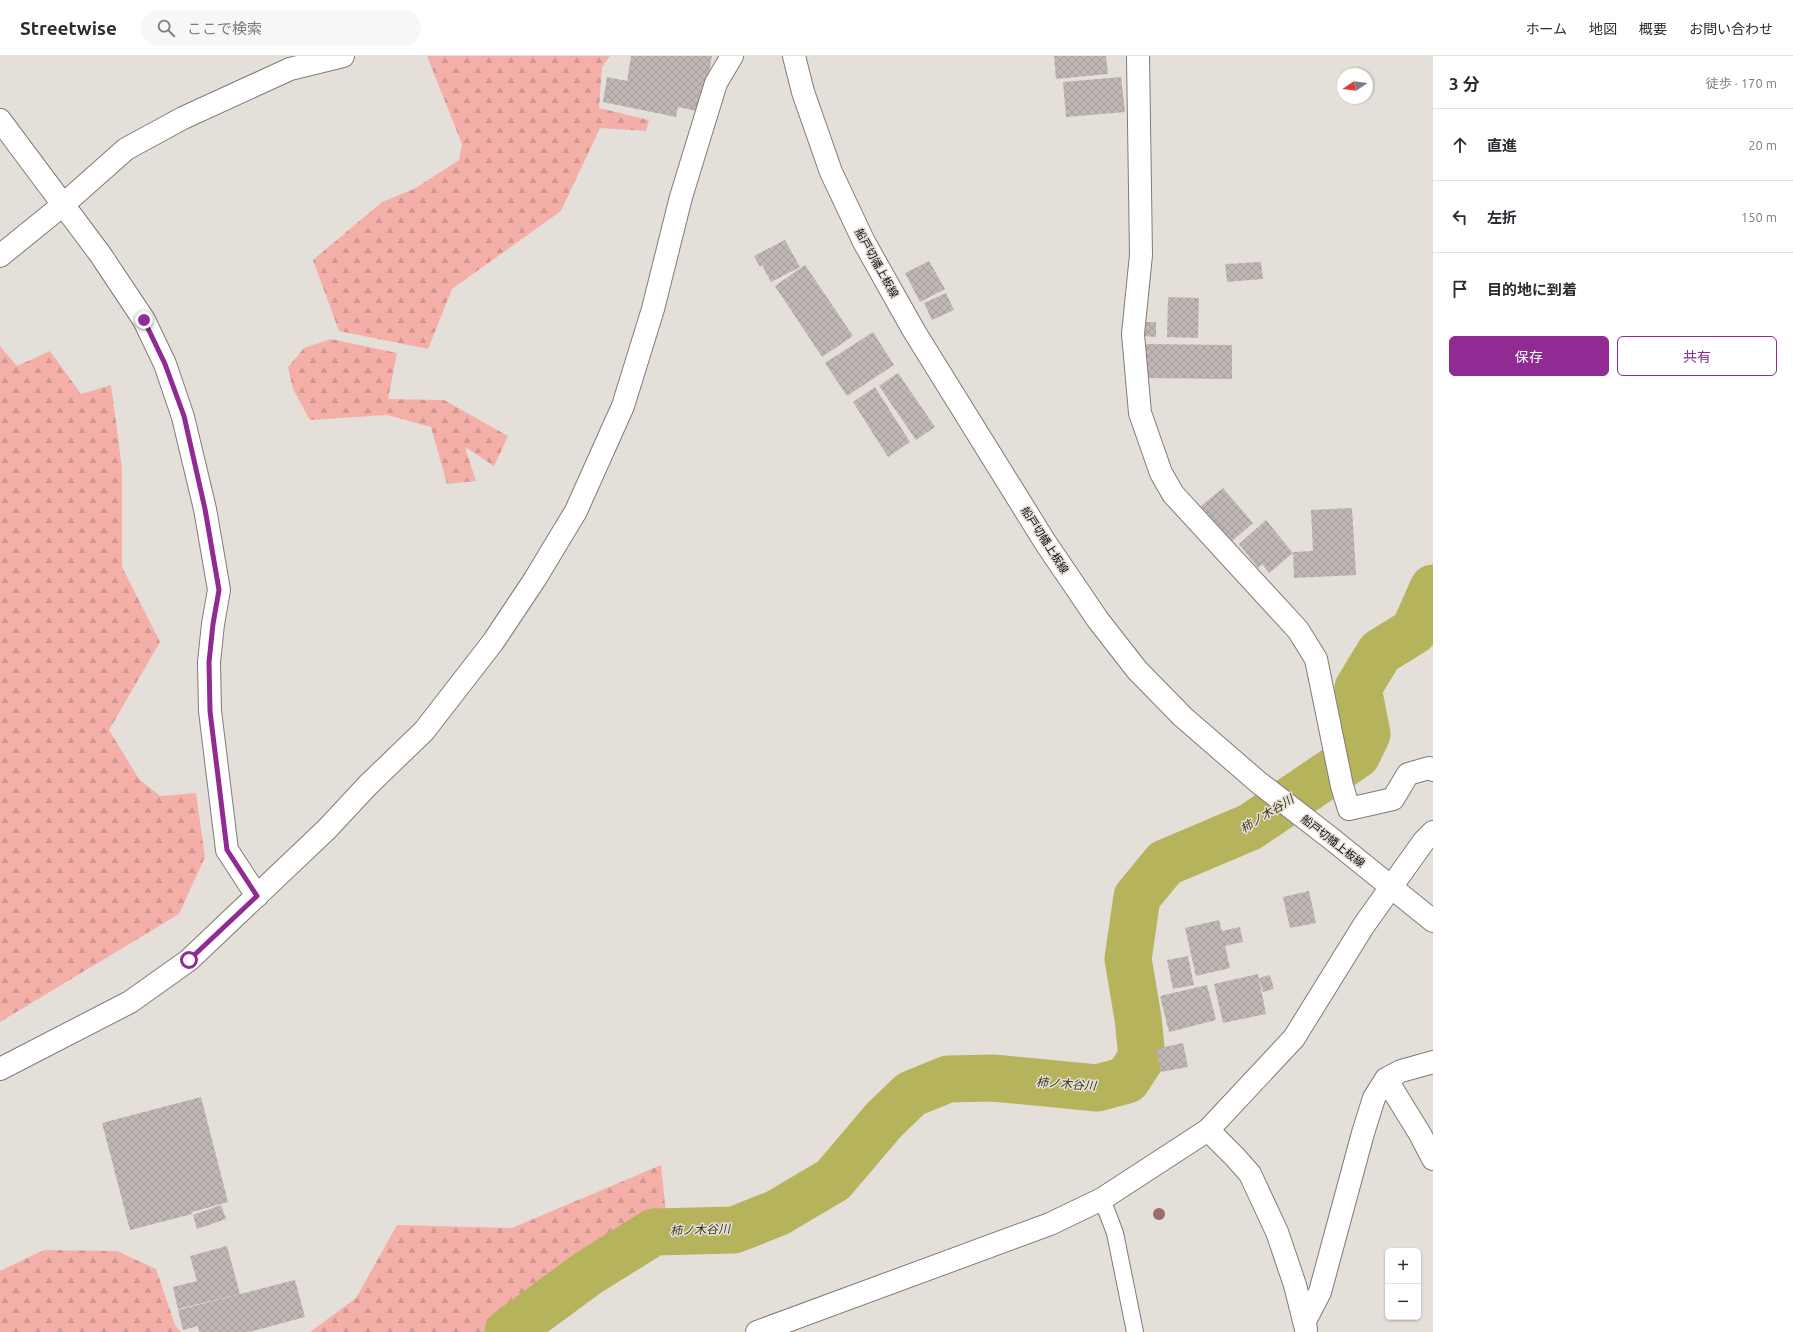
<!DOCTYPE html>
<html lang="ja">
<head>
<meta charset="utf-8">
<style>
	:root { --surface:#fff; --page:#f7f7f7; --text:#2b2b33; --muted:#7c7c81; --line:#e1e1e2; --accent:#8f2b92 }
	body { margin:0; font-family:Ubuntu,"Noto Sans JP",sans-serif; background:var(--page); color:var(--text) }
	.controls { position:absolute; right:12px; bottom:12px; display:grid; overflow:hidden; border-radius:6px; box-shadow:0 1px 3px #0004 }
	.controls button { width:36px; height:36px; display:grid; place-items:center; padding:0; border:0; border-bottom:1px solid var(--line); background:var(--surface); color:var(--text); font:20px sans-serif }
	.compass { position:absolute; left:1337px; top:12px; width:36px; height:36px; border-radius:50%; background:var(--surface); box-shadow:0 1px 3px #0004; rotate:257deg }
	.stop { position:absolute; width:12px; height:12px; margin:-9px; border:3px solid #8f2b92; border-radius:50%; background:#fff }
	.stop.end { background:#8f2b92; border-color:#fff; box-shadow:0 1px 4px #0008 }
	.list { margin:0; padding:0; list-style:none }
	h2 { display:flex; justify-content:space-between; align-items:center; height:52px; margin:0; padding:0 16px; font-size:17px }
	h2 small { font-size:13px; font-weight:400; color:var(--muted) }
	.list li { display:grid; grid-template-columns:26px 1fr auto; gap:12px; align-items:center; box-sizing:border-box; height:72px; padding:0 16px; border-top:1px solid var(--line) }
	.list b { display:block; font-size:15px; white-space:nowrap }
	.list em { font-size:13px; font-style:normal; color:var(--muted) }
	.actions { display:flex; gap:8px; padding:12px 16px }
	.actions a { flex:1; padding:9px 0; border:1px solid var(--accent); border-radius:6px; text-align:center; font-size:14px; color:var(--accent) }
	.actions .main { background:var(--accent); color:#fff }
	.icon { flex:none; width:22px; height:22px; fill:none; stroke:currentColor; stroke-width:2; stroke-linecap:round; stroke-linejoin:round }
	.map { position:relative; flex:none; width:1433px; height:1276px; overflow:hidden }
	header { display:flex; align-items:center; gap:24px; box-sizing:border-box; height:56px; padding:0 20px; background:var(--surface); border-bottom:1px solid var(--line) }
	header strong { font-size:19px }
	nav { display:flex; gap:22px; margin-inline-start:auto; font-size:14px }
	.search { width:280px; height:36px; background:var(--page); display:flex; align-items:center; gap:10px; box-sizing:border-box; padding:0 14px; border-radius:22px; color:var(--muted); font-size:15px }
	main { display:flex }
	aside { flex:1; background:var(--surface) }
	.map>svg:first-child { display:block }
</style>
</head>
<body>
<header>
<strong>Streetwise</strong>
<div class="search"><svg class="icon" aria-label="search" viewBox="0 0 24 24"><circle cx="10" cy="10" r="6"/><path d="M15 15l6 6"/></svg>ここで検索</div>
<nav><a>ホーム</a><a>地図</a><a>概要</a><a>お問い合わせ</a></nav>
</header>
<main>
<div class="map">
<svg width="1433" height="1276" viewBox="0 0 1433 1276">
	<defs>
		<pattern id="forest-firs" width="22" height="20" patternUnits="userSpaceOnUse"><rect width="22" height="20" fill="#f4b0a8"/><path d="M5 1l3.5 6h-7zM16 11l3.5 6h-7z" fill="#d0968f"/></pattern>
		<pattern id="building-cross-hatch" width="8" height="8" patternUnits="userSpaceOnUse"><rect width="8" height="8" fill="#bfb7b4"/><path d="M0 0l8 8M0 8l8-8" fill="none" stroke="#a39c9a"/></pattern>
	</defs>
	<rect width="100%" height="100%" fill="#e5dfda"/>
	<!-- forest -->
	<g fill="url(#forest-firs)">
		<path d="M427 0H610L602 11 599 52 649 64 646 75 600 72 561 155 452 233 428 293 339 275 313 204 382 146 414 133 459 104 462 88Z"/>
		<path d="M331 283 397 297 388 343 444 344 508 380 494 410 465 391 476 425 447 428 431 371 387 359 310 364 293 333 288 311 304 292Z"/>
		<path d="M0 290 17 310 50 295 81 338 111 329 122 412V511L160 586 109 674 139 723 160 740 196 737 205 801 179 858 0 966Z"/>
		<path d="M661 1109 666 1157 490 1276H310L356 1242 397 1169 512 1172Z"/>
		<path d="M44 1194 117 1195 156 1213 175 1269 181 1276H0V1215Z"/>
	</g>
	<g fill="none" stroke-linecap="round" stroke-linejoin="round">
		<!-- river -->
		<path stroke="#b6b35d" stroke-width="47" d="M508 1276 588 1217 654 1176 734 1174 777 1157 833 1124 884 1064 911 1038 948 1023 993 1022 1097 1032 1127 1024 1142 1001 1138 962 1128 903 1137 841 1165 807 1250 771 1357 699 1367 678 1358 632 1380 596 1414 575 1433 532"/>
	</g>
	<!-- building -->
	<g fill="url(#building-cross-hatch)">
		<path d="M631 0H712L702 56 678 51 676 61 603 46 607 21 627 25Z"/>
		<path d="M1054 0H1106L1108 18 1056 23Z"/>
		<path d="M1121 21 1125 56 1066 61 1063 26Z"/>
		<path d="M785 184 800 211 771 226 762 209 760 211 754 200Z"/>
		<path d="M929 205 945 233 920 246 905 217Z"/>
		<path d="M1261 206 1263 223 1227 226 1225 208Z"/>
		<path d="M805 209 853 280 822 301 775 230Z"/>
		<path d="M946 237 954 254 932 264 924 247Z"/>
		<path d="M1168 241 1199 242 1198 282 1167 281Z"/>
		<path d="M1144 266H1156V281L1143 280Z"/>
		<path d="M873 276 894 309 847 340 825 307Z"/>
		<path d="M1143 288 1232 289V323L1143 322Z"/>
		<path d="M898 317 935 371 916 384 879 330Z"/>
		<path d="M875 331 910 386 888 401 853 346Z"/>
		<path d="M1223 432 1253 467 1231 486 1201 450Z"/>
		<path d="M1352 452 1356 519 1294 522 1293 496 1313 495 1311 454Z"/>
		<path d="M1266 464 1293 497 1269 517 1262 508 1258 512 1239 488Z"/>
		<path d="M1309 835 1316 867 1290 872 1283 841Z"/>
		<path d="M1219 864 1222 875 1240 871 1243 886 1225 890 1230 912 1196 920 1185 872Z"/>
		<path d="M1188 900 1194 929 1173 933 1167 904Z"/>
		<path d="M1258 918 1266 958 1223 967 1214 928Z"/>
		<path d="M1270 919 1274 933 1263 936 1259 922Z"/>
		<path d="M1207 929 1216 964 1169 976 1160 940Z"/>
		<path d="M1183 987 1188 1011 1161 1016 1156 993Z"/>
		<path d="M201 1041 228 1146 192 1156V1158L130 1174 102 1067Z"/>
		<path d="M221 1149 226 1163 197 1173 193 1159Z"/>
		<path d="M227 1190 240 1238 178 1253 173 1231 197 1225 190 1200Z"/>
		<path d="M295 1224 305 1261 249 1276H199L198 1270 183 1274 178 1254Z"/>
	</g>
	<g fill="none" stroke-linecap="round" stroke-linejoin="round">
		<!-- service casing -->
		<g stroke="#817b76" stroke-width="18">
			<path id="service" d="M1102 1143 1115 1177 1135 1276"/>
		</g>
		<!-- minor casing -->
		<g stroke="#817b76" stroke-width="24">
			<g id="minor">
				<path d="M1138 0 1141 199 1133 278 1140 357 1161 417 1173 438 1298 574 1316 603 1342 730 1349 753 1393 743 1408 718 1429 712 1433 714"/>
				<path d="M0 64 100 198 144 264 165 308 183 361 205 453 219 534 213 568 209 606 210 655 227 794 257 840"/>
				<path d="M0 200 64 148 126 93 183 62 290 13 343 0"/>
				<path d="M0 1013 130 946 189 904 327 773 368 729 424 675 493 586 535 523 576 455 623 350 653 253 681 141 716 27 732 0"/>
				<path d="M1386 1023 1420 1078 1433 1103"/>
				<path d="M1208 1074 1235 1101 1250 1118 1277 1176 1295 1229 1306 1273"/>
				<path d="M1305 1265 1320 1236 1363 1077 1374 1042 1386 1023 1401 1015 1433 1006"/>
			</g>
		</g>
		<!-- tertiary casing -->
		<g stroke="#817b76" stroke-width="24">
			<path id="tertiary" d="M757 1276 1050 1168 1102 1143 1208 1074 1294 982 1364 869 1424 785 1433 776"/>
		</g>
		<!-- secondary casing -->
		<g stroke="#817b76" stroke-width="24">
			<path id="secondary" d="M794 0 803 36 831 116 864 186 914 275 1045 486 1098 564 1137 614 1183 661 1258 726 1333 784 1433 865"/>
		</g>
		<!-- service -->
		<use href="#service" stroke="#fff" stroke-width="16"/>
		<!-- minor -->
		<use href="#minor" stroke="#fff" stroke-width="22"/>
		<!-- tertiary -->
		<use href="#tertiary" stroke="#fff" stroke-width="22"/>
		<!-- secondary -->
		<use href="#secondary" stroke="#fff" stroke-width="22"/>
	</g>
	<!-- trees -->
	<circle fill="#9b6d6a" cx="1159" cy="1158" r="6"/>
	<g fill="none" stroke-linecap="round" stroke-linejoin="round">
		<!-- route -->
		<path stroke="#8f2b92" stroke-width="5" d="M144 264 165 308 184 360 205 453 219 534 213 568 209 606 210 655 227 794 257 840 189 904"/>
	</g>
	<g text-anchor="middle" stroke-width="3" stroke-linejoin="round" paint-order="stroke">
		<!-- street labels -->
		<g font-size="11" fill="#100e0c" stroke="#e5dfda">
			<text transform="translate(877 207) rotate(61)" y="4">船戸切幡上板線</text>
			<text transform="translate(1045 484) rotate(57)" y="4">船戸切幡上板線</text>
			<text transform="translate(1333 785) rotate(38)" y="4">船戸切幡上板線</text>
		</g>
		<!-- water labels -->
		<g font-size="12" font-style="italic" fill="#3a3813" stroke="#e5dfda">
			<text transform="translate(1267 758) rotate(-32)" y="4">柿ノ木谷川</text>
			<text transform="translate(1066 1028) rotate(4)" y="4">柿ノ木谷川</text>
			<text transform="translate(700 1174) rotate(-2)" y="4">柿ノ木谷川</text>
		</g>
	</g>
</svg>
<div class="controls">
<button>+</button>
<button>−</button>
</div>
<svg class="compass" viewBox="-18 -18 36 36"><path d="M0-13l5 13h-10z" fill="#e53935"/><path d="M0 13l5-13h-10z" fill="#7c7c81"/></svg>
<div class="stop" style="left:189px;top:904px"></div>
<div class="stop end" style="left:144px;top:264px"></div>
</div>
<aside>
<h2>3 分<small>徒歩 · 170 m</small></h2>
<ul class="list">
<li><svg class="icon" aria-label="ahead" viewBox="0 0 24 24"><path d="M12 20V5M6 11l6-6 6 6"/></svg><div><b>直進</b></div><em>20 m</em></li>
<li><svg class="icon" aria-label="left" viewBox="0 0 24 24"><path d="M17 20v-9H6M10 6l-5 5 5 5"/></svg><div><b>左折</b></div><em>150 m</em></li>
<li><svg class="icon" aria-label="arrive" viewBox="0 0 24 24"><path d="M6 21V4h12l-3 4 3 4H6"/></svg><div><b>目的地に到着</b></div></li>
</ul>
<div class="actions"><a class="main">保存</a><a>共有</a></div>
</aside>
</main>
</body>
</html>
